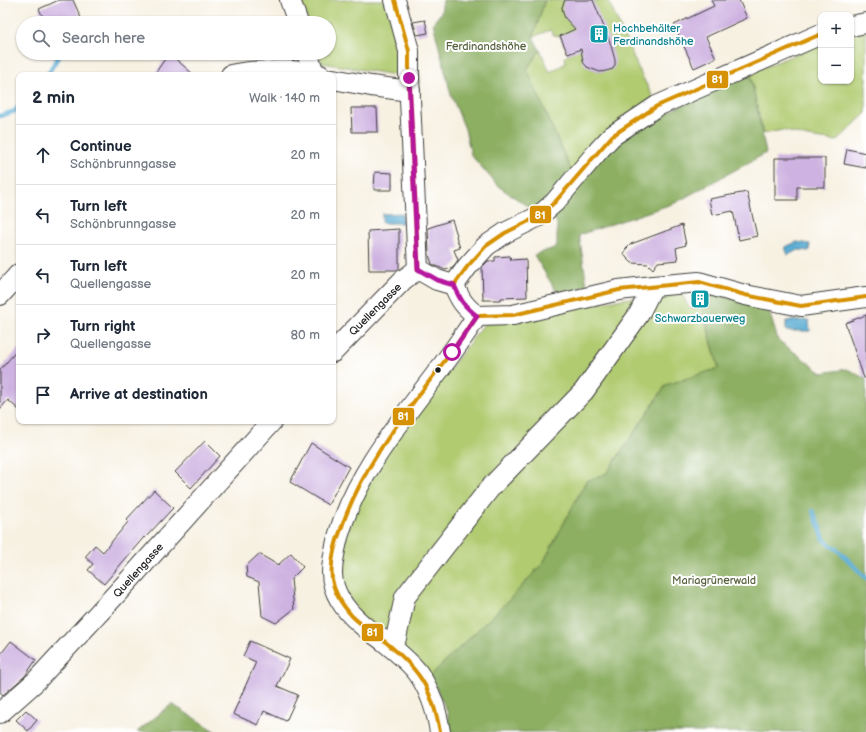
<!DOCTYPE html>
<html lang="en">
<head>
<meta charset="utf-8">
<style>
	:root { --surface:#fff; --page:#f6f6f7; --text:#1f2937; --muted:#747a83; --line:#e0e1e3 }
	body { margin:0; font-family:"Balsamiq Sans",sans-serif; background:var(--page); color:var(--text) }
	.controls { position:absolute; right:12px; top:12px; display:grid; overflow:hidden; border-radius:8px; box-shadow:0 1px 3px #0004 }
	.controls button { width:36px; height:36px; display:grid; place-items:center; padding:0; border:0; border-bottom:1px solid var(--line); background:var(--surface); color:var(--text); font:20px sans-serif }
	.stop { position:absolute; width:12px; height:12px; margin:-9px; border:3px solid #b5179e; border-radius:50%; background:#fff }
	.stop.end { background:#b5179e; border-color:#fff; box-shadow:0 1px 4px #0008 }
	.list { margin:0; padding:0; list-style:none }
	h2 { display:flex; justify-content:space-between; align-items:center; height:52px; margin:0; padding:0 16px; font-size:17px }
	h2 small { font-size:13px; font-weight:400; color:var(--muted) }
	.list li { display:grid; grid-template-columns:26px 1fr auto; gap:12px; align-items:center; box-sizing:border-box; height:60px; padding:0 16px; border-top:1px solid var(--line) }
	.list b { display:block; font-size:15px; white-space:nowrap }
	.list p { margin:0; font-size:13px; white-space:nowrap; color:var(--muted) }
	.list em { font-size:13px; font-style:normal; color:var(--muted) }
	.icon { flex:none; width:22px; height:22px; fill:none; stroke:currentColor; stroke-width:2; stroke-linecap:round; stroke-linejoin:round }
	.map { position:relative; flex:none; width:866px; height:732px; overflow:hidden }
	.search { position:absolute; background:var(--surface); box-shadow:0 1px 3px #0004; left:16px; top:16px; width:320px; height:44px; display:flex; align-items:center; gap:10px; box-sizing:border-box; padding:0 14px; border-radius:22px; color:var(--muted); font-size:15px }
	.panel { position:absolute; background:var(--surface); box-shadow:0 1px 3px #0004; left:16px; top:72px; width:320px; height:352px; border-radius:8px }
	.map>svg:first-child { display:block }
</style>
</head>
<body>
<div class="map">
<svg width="866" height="732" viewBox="0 0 866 732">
	<rect width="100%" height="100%" fill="#fff"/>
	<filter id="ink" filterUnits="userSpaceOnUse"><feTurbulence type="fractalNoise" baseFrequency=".025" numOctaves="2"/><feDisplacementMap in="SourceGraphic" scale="8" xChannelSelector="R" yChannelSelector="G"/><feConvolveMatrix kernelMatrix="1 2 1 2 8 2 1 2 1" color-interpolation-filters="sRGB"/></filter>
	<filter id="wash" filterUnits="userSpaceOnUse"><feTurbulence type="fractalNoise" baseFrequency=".012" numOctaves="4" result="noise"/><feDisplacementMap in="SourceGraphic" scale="16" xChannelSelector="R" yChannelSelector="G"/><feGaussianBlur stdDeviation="0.9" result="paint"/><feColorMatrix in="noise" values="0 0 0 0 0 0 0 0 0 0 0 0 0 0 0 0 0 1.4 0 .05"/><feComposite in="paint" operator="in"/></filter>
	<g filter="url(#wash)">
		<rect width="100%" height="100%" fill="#f7f1e2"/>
		<!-- green -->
		<g fill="#b0cb70" stroke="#667446">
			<path d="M311 0H389L396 32 401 76 322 63 318 53H329V23H309L302 4Z"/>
			<path d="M545 0H608L640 72 656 103 668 113 643 124 551 214 527 69 540 50 550 72 566 63 565 57 568 54 560 36 553 35 550 30 533 37Z"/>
			<path d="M866 31V113L837 141 808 137 782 130 763 134 750 73 821 44V81H851V35Z"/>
			<path d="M679 289 690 309 702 308 719 369 666 385 607 473 586 481 543 563 508 601 430 676 364 620 340 583 341 551 357 506 387 452 484 324Z"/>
		</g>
		<!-- forest -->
		<g fill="#8caf62" stroke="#54663f">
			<path d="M443 0H545L533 37 540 50 527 69 574 177 533 210 498 186 471 155 465 129 451 95 433 23 441 13Z"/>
			<path d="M750 73 766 153 675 203 579 235 587 285 575 292 559 296 534 255 557 247V223L551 214 611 150 643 124Z"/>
			<path d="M705 288 768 308 778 340 822 373 847 369 866 379V732H449L448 713 430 676 508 601 543 563 586 481 607 473 666 385 719 368 702 308 708 303Z"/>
			<path d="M172 704 216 732H137Z"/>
		</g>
		<!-- water -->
		<g fill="#56abd2" stroke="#396477">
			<path d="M402 213V223H382V214Z"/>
			<path d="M797 242 810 244 809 251 798 250 788 255 785 247Z"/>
			<path d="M809 320 810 331H786V321Z"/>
		</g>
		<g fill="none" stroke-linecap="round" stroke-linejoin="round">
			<!-- stream -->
			<g stroke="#56abd2" stroke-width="4.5">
				<path d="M47 75 60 54 63 53"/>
				<path d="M0 116 15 111 19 106"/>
				<path d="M813 511 825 541 838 550 866 578"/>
			</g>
		</g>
		<g id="blocks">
			<!-- building -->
			<g fill="#ceb2e1">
				<path d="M59 0H73L81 18 69 23H46L39 9Z"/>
				<path d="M565 0H593L610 42 615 60V65L613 69 606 71 600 72 587 67 583 62 581 49 568 54 560 36 575 29 565 18 563 13 562 7Z"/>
				<path d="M711 0H739L747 18 706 37 716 58 694 68 674 25 714 6Z"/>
				<path d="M425 20 428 33 417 35 413 22Z"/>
				<path d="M169 53 194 75H154Z"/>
				<path d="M351 108H377L378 132H352Z"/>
				<path d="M847 149 866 153V168L844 164Z"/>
				<path d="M775 158H825V187H797V200H775Z"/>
				<path d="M375 172 392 173V190H374Z"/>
				<path d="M747 192 757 236 739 240 733 211 712 215 709 199Z"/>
				<path d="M452 220 457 235 456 236 460 248 454 250 458 260 452 268 445 270 432 264 429 255 428 228Z"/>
				<path d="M682 225 686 245 676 248 678 260 658 262 653 269 648 264 632 263 626 257 624 253 626 249 631 244Z"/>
				<path d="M399 229V268L397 270H369L368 231Z"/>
				<path d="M510 256 511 260 526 259 527 297 501 298V300H483L482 267 488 261H495V257Z"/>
				<path d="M866 315V378H864L845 323Z"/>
				<path d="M19 348V410L8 400 0 409V370Z"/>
				<path d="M205 441 220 456 191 488 175 472Z"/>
				<path d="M311 443 349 467 328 505 290 482Z"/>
				<path d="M154 490 173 508 145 538 144 537 104 584 88 570 93 564 85 557 95 545 103 552 128 522 126 520Z"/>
				<path d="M291 553 303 567 291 579 294 609 276 623 262 616 259 582 247 577 246 566 259 554 278 565Z"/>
				<path d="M11 641 36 660 25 676 3 695 0 692V655Z"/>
				<path d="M250 641 290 659 277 686 298 695 286 721 264 711 258 725 233 714 256 662 243 656Z"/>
				<path d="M26 710 37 720 28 731 16 720Z"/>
			</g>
		</g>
	</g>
	<g filter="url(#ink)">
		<use href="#blocks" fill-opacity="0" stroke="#3d3c3a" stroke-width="1"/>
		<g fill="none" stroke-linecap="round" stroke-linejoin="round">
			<!-- minor casing -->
			<g stroke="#3d3c3a" stroke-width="22">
				<g id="minor">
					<path d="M290 0 298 23"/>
					<path d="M395 0 409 51V78L418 269"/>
					<path d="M851 26 866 23"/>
					<path d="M307 53 314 73"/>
					<path d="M231 75C251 70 300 69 320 75"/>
					<path d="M333 79 371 86 410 91"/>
					<path d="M418 269 437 280 454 285"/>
					<path d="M454 285 467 267 486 246 505 233 539 216 555 202 598 151 612 136 657 106 821 34"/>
					<path d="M454 285C460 300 464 306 477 316"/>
					<path d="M0 295 19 274"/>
					<path d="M477 316 513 315 619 290 653 286 699 282 745 295 801 306 866 297"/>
					<path d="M333 352 403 280 418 269"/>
					<path d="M391 647 396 638 405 597 490 488 584 391 639 314 653 286"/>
					<path d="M0 713 35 682 131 578 272 421"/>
					<path d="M440 732C437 712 430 690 418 673 410 662 396 651 385 642 377 635 367 630 359 622 345 610 332 592 332 573 332 561 335 549 338 537 356 474 400 422 439 370 452 353 465 334 477 316"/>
				</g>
			</g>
			<!-- minor -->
			<use href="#minor" stroke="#fff" stroke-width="20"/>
			<!-- bus-1 casing -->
			<g stroke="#fff" stroke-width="7">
				<g id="bus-1">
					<path d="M395 0 409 51V78L418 269"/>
					<path d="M454 285 467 267 486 246 505 233 539 216 555 202 612 136 657 106 821 34"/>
					<path d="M477 316 513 315 619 290 699 282 745 295 801 306 866 297"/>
					<path d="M440 732C432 687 418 668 383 640 372 632 361 625 352 616 343 606 334 593 332 579 330 562 335 544 341 529 368 448 430 386 477 316"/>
				</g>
			</g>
			<!-- bus-1 -->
			<use href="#bus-1" stroke="#d69104" stroke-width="4"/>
		</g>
	</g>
	<g fill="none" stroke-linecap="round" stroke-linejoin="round" filter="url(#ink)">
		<!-- route -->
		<path stroke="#b5179e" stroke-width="5" d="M409 78 418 269 437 280 454 285C460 300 464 306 477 316L452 352"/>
	</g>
	<!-- icons -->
	<defs>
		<g id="building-square" transform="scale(1)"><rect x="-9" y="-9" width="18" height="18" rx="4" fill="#0f9aa8" stroke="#fff"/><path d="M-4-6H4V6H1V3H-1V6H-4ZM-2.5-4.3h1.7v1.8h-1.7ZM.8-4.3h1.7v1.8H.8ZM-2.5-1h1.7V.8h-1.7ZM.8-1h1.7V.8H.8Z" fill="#fff"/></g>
	</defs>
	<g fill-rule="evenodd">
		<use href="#building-square" x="599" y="34"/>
		<use href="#building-square" x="700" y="299"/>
	</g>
	<!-- markers -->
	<circle fill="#1c1c1c" stroke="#fff" stroke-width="1.5" cx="438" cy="370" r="3.5"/>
	<g text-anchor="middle" stroke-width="4" stroke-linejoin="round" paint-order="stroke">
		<!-- culture labels -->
		<g font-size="11" fill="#0d838f" stroke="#fff" text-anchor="start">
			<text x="613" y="32">Hochbehälter<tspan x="613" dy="13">Ferdinandshöhe</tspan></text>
			<text x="700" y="322" text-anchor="middle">Schwarzbauerweg</text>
		</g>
		<!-- park labels -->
		<g font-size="11" fill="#57623e" stroke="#fff">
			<text x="486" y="50">Ferdinandshöhe</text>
			<text x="714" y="584">Mariagrünerwald</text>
		</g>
		<!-- street labels -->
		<g font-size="11" fill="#1c1c1c" stroke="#fff">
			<text transform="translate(375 309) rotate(-45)" y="4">Quellengasse</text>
			<text transform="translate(138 570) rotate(-48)" y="4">Quellengasse</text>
		</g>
	</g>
	<g stroke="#fff" stroke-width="1.5">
		<rect x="706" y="70" width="23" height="19" rx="4" fill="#d69104"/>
		<rect x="529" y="205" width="23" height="19" rx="4" fill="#d69104"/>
		<rect x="392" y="407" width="23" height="19" rx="4" fill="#d69104"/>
		<rect x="361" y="623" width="23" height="19" rx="4" fill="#d69104"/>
	</g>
	<g font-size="11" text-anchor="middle" font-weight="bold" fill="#fff">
		<text x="717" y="83">81</text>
		<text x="540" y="219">81</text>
		<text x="403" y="420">81</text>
		<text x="372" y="636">81</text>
	</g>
</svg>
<div class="controls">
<button>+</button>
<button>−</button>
</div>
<div class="stop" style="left:452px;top:352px"></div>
<div class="stop end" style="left:409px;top:78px"></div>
<div class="search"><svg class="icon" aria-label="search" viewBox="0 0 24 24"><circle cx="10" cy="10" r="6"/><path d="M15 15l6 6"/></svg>Search here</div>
<section class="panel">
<h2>2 min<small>Walk · 140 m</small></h2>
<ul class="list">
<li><svg class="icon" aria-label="ahead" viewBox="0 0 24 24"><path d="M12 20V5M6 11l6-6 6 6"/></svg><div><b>Continue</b><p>Schönbrunngasse</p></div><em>20 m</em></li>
<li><svg class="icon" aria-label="left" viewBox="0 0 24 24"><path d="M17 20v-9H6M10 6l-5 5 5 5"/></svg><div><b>Turn left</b><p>Schönbrunngasse</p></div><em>20 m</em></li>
<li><svg class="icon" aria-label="left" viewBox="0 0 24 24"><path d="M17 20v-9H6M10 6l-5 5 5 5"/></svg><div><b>Turn left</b><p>Quellengasse</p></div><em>20 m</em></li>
<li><svg class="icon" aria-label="right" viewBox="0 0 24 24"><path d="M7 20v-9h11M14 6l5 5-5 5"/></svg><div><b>Turn right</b><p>Quellengasse</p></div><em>80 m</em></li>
<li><svg class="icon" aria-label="arrive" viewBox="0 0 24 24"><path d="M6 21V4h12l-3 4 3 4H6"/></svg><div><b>Arrive at destination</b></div></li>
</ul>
</section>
</div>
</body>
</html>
